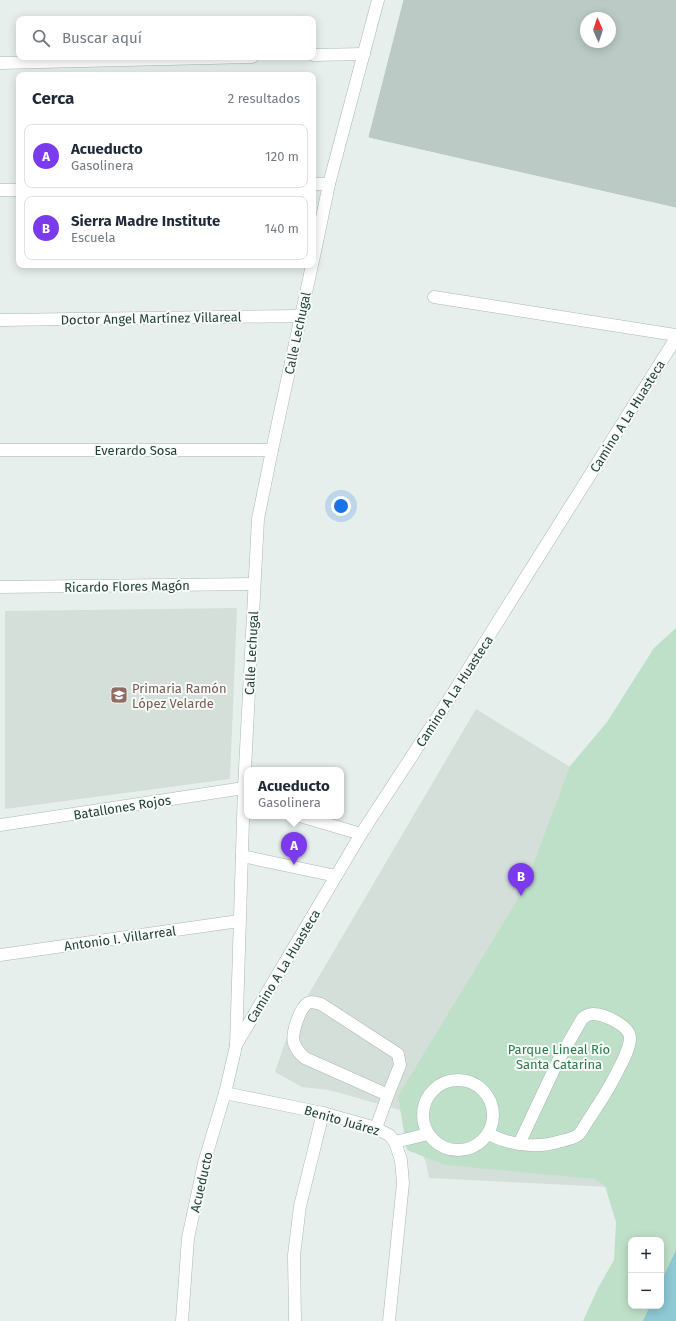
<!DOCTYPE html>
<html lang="es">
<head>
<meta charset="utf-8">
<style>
	:root { --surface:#fff; --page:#f2f2f3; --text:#1f2937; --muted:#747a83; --line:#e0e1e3; --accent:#7c3aed }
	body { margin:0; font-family:"Fira Sans",sans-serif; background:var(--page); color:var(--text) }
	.controls { position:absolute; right:12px; bottom:12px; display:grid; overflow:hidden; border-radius:8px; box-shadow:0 2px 10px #0003 }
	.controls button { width:36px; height:36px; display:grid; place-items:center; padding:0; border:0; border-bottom:1px solid var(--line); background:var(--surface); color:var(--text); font:20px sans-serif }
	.compass { position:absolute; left:580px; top:12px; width:36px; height:36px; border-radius:50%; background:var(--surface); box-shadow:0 2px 10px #0003; rotate:357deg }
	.you { position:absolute; left:341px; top:506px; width:14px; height:14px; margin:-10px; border:3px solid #fff; border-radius:50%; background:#1a73e8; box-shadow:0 0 0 6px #1a73e833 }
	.badge { display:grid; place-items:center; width:26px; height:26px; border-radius:50%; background:var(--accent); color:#fff; font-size:13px; font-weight:700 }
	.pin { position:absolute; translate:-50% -33px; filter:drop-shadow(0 1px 2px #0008) }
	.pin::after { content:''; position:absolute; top:21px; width:14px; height:12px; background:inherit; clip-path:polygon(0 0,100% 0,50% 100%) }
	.popup { position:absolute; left:244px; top:767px; width:100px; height:52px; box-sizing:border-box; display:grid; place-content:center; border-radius:8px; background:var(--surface); filter:drop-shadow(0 1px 3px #0005); font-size:13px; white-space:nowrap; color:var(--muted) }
	.popup b { font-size:15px; color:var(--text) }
	.popup::after { content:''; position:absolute; left:50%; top:100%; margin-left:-8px; border:8px solid transparent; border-top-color:var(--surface) }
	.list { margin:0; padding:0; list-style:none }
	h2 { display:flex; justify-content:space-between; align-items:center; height:52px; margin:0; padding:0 16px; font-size:17px }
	h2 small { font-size:13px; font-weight:400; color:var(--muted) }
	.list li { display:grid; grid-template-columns:26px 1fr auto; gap:12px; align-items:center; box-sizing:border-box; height:64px; margin:0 8px 8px; padding:0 8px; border:1px solid var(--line); border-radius:8px }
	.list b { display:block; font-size:15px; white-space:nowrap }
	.list p { margin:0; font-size:13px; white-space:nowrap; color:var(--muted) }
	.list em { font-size:13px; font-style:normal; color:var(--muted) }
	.icon { flex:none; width:22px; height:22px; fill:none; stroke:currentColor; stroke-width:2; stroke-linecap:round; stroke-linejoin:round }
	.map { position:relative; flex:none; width:676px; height:1321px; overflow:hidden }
	.search { position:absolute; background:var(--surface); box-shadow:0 2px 10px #0003; left:16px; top:16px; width:300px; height:44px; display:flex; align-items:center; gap:10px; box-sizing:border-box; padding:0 14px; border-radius:8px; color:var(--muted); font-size:15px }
	.panel { position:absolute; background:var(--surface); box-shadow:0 2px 10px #0003; left:16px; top:72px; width:300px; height:196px; border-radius:8px }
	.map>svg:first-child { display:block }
</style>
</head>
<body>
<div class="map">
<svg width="676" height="1321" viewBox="0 0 676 1321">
	<rect width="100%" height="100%" fill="#e6efeb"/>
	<!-- built -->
	<g fill="#d4dfda">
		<path d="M237 608 230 779 5 809V611Z"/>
		<path d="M476 709 572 768 610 1187 429 1178 426 1162 400 1110 329 1090 302 1087 275 1072 291 1024Z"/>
	</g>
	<!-- green -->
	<path fill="#bfe0c8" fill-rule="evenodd" d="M676 628V1321H583L598 1288 614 1260 616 1222 605 1186 595 1179 445 1165 407 1150 398 1096 524 889 570 766 607 722 654 648ZM631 1240H661V1306H631Z"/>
	<!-- water -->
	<path fill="#8ec9d4" d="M676 1250V1321H643L650 1306H661V1282Z"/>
	<!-- building -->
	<path fill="#bbcac4" stroke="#b8c9c2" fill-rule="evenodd" d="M404 0H676V207L369 137ZM586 18H610V42H586Z"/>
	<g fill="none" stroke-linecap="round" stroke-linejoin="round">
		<!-- minor casing -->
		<g stroke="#a8b8b2" stroke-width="13">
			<g id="minor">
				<path d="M313 55 364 54"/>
				<path d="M0 63 252 57"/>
				<path d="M313 184H329"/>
				<path d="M0 190H19"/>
				<path d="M313 261 329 184 378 0"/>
				<path d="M434 297 676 335"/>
				<path d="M0 320 301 316"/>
				<path d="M0 450H272"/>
				<path d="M0 587 254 584"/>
				<path d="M300 816 361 834"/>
				<path d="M0 825 244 788"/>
				<path d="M242 856 336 876"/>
				<path d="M0 955 239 921"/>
				<path d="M236 1045 361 834 455 690 676 338"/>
				<circle cx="458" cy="1115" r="35"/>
				<path d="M225 1093 323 1113 376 1128 389 1135 395 1142 401 1160 403 1183 389 1321"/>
				<path d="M376 1128 388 1095 400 1065 398 1054 321 1004C317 1003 312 1001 308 1003 300 1007 291 1034 294 1043 296 1049 300 1054 305 1058L388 1095"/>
				<path d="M488 1134C511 1145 536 1149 561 1141 566 1140 574 1138 578 1135 582 1132 584 1126 587 1122 596 1108 606 1094 614 1078 620 1066 629 1052 630 1039 631 1026 604 1014 593 1014 588 1014 585 1016 582 1019L558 1061 519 1144"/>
				<path d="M395 1142 428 1134"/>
				<path d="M182 1321 188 1238 204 1163 225 1093 236 1046 244 788 258 519 272 450 312 265"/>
				<path d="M295 1321 294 1255 300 1206 323 1113"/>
			</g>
		</g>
		<!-- minor -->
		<use href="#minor" stroke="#fff" stroke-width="12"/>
	</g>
	<!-- icons -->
	<defs>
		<g id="school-square" transform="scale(0.9)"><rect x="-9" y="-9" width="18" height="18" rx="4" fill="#8d6e63" stroke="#f7fbf9"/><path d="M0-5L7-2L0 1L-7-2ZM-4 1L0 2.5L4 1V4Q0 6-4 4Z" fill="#fff"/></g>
	</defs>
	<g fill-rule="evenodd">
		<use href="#school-square" x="119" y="695"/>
	</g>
	<g text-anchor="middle" stroke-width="4" stroke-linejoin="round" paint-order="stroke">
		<!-- street labels -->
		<g font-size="13" fill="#24423a" stroke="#f7fbf9">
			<text transform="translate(151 318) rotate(-1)" y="5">Doctor Angel Martínez Villareal</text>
			<text transform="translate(297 333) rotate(-78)" y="5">Calle Lechugal</text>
			<text transform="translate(627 416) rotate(-58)" y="5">Camino A La Huasteca</text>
			<text x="136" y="455">Everardo Sosa</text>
			<text transform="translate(127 586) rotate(-1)" y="5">Ricardo Flores Magón</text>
			<text transform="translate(251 653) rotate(-87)" y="5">Calle Lechugal</text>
			<text transform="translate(454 691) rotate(-57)" y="5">Camino A La Huasteca</text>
			<text transform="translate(122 807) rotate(-9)" y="5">Batallones Rojos</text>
			<text transform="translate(120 938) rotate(-8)" y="5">Antonio I. Villarreal</text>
			<text transform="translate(283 966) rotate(-59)" y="5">Camino A La Huasteca</text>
			<text transform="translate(342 1120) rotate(16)" y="5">Benito Juárez</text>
			<text transform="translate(201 1182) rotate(-77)" y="5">Acueducto</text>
		</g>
		<!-- education labels -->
		<g font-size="13" fill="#785e54" stroke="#f7fbf9" text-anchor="start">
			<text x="132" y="693">Primaria Ramón<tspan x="132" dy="15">López Velarde</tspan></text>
		</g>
		<!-- park labels -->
		<g font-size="13" fill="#2d7a4b" stroke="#f7fbf9">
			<text x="559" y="1054">Parque Lineal Río<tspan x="559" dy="15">Santa Catarina</tspan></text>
		</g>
	</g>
</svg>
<div class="controls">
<button>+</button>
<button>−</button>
</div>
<svg class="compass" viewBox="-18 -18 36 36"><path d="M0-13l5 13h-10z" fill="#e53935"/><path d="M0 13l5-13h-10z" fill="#747a83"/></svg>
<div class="you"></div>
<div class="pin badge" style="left:294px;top:865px">A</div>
<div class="popup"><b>Acueducto</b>Gasolinera</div>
<div class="pin badge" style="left:521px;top:896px">B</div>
<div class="search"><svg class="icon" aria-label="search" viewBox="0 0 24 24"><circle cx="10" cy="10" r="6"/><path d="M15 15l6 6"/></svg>Buscar aquí</div>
<section class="panel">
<h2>Cerca<small>2 resultados</small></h2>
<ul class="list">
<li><span class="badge">A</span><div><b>Acueducto</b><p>Gasolinera</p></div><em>120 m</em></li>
<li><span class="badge">B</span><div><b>Sierra Madre Institute</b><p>Escuela</p></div><em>140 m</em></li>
</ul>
</section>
</div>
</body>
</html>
